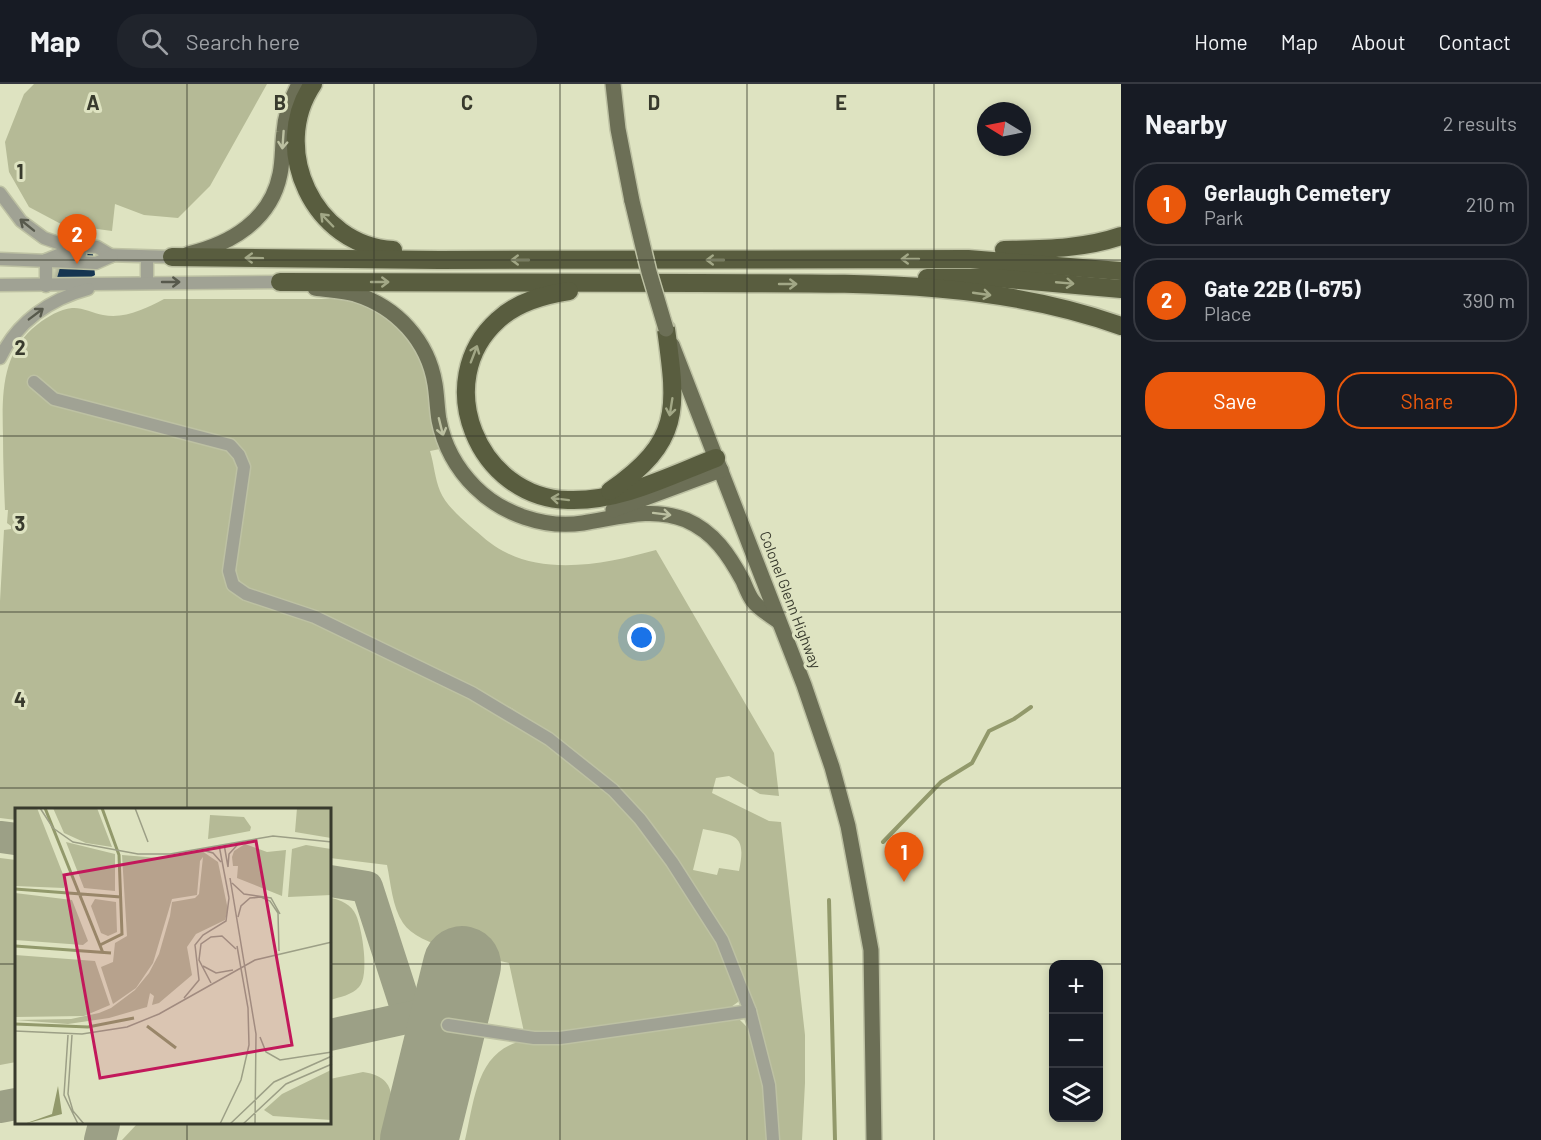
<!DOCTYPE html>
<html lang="en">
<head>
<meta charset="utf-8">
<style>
	:root { --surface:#171b24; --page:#20242c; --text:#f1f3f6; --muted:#9ea1a6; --line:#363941; --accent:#ea580c }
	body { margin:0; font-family:Barlow,sans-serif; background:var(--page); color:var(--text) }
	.controls { position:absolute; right:18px; bottom:18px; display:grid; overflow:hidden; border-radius:12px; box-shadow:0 3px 9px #0003 }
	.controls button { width:54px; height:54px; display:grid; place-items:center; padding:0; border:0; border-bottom:2px solid var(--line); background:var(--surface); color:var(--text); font:30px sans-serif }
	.compass { position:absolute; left:977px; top:18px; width:54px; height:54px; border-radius:50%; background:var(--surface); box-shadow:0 3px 9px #0003; rotate:280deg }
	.you { position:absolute; left:642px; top:554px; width:21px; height:21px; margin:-15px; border:4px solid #fff; border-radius:50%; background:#1a73e8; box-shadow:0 0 0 9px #1a73e833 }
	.badge { display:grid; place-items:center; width:39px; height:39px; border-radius:50%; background:var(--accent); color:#fff; font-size:20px; font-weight:700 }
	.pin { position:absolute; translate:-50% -50px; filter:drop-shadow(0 2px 3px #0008) }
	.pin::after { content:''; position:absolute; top:32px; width:21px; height:18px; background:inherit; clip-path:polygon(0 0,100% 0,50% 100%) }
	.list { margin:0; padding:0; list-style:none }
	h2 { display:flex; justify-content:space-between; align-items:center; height:78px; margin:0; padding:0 24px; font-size:26px }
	h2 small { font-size:20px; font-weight:400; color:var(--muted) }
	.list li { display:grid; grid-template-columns:39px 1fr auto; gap:18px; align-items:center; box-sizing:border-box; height:84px; margin:0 12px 12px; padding:0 12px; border:2px solid var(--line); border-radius:24px }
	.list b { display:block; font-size:22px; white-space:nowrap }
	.list p { margin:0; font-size:20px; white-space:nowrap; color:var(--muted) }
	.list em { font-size:20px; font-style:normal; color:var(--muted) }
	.actions { display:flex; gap:12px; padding:18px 24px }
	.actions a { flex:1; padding:14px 0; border:2px solid var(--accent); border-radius:24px; text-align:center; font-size:21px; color:var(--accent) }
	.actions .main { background:var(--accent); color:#fff }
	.icon { flex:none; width:33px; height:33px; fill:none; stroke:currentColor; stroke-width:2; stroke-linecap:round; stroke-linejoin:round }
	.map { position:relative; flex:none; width:1121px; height:1056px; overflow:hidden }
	header { display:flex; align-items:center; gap:36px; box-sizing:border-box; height:84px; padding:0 30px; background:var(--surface); border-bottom:2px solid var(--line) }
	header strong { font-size:28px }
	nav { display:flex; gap:33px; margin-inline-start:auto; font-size:21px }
	.search { width:420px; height:54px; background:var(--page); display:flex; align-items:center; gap:15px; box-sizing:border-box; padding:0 21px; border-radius:24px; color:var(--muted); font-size:22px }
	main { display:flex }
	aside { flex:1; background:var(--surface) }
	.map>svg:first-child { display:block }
</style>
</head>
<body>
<header>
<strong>Map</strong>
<div class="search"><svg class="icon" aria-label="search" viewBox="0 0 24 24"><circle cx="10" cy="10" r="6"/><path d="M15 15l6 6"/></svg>Search here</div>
<nav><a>Home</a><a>Map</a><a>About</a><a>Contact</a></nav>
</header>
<main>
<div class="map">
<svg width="1121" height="1056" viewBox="0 0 1121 1056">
	<defs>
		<filter id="shadow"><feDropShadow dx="-5" dy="5" stdDeviation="3" flood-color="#0004"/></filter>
	</defs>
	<rect width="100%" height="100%" fill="#dee3c1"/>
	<!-- green -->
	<g fill="#b5ba96" fill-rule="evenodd">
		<path d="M34 0H267L210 102 178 134 144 131 115 120 112 147 61 140 29 123 9 88 5 58 24 10Z"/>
		<path d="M164 215H343C380 222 416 250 425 288 431 315 430 339 440 365L430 367C434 380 435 395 440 407 445 420 460 433 470 442 481 451 491 461 503 467 549 492 609 479 656 466L774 669 779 712 760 710 729 692 716 694 712 709 769 737 781 738 805 951V999L802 1056H776L772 1000 757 932 723 852 682 786 643 734 606 697 563 661 513 625 316 529 246 506 237 493 235 476 248 381 244 368 230 354 55 310 37 295 33 296 32 302 53 319 227 363C237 370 237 376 238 388L225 484C226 494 227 507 237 512 241 515 250 514 255 515 271 520 287 526 302 531 325 538 347 552 368 562 416 585 465 606 511 634 585 678 653 743 696 818 713 847 725 878 738 909V918L731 923C663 934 593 952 524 948L509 879C482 872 418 863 403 839 392 822 391 800 387 781L330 774V726H16V736L0 734V517L4 446 11 445V442L7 439 8 426H5C4 402 3 377 3 352 2 310 1 268 38 240 47 233 60 225 72 224 81 223 93 229 103 231 125 235 145 225 164 215ZM703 745C735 752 747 749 739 787L719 784 717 791 693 786Z"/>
		<path d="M0 774 16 776V978L0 981Z"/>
		<path d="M330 814C340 815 352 821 356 831 362 844 370 892 359 903 352 911 340 913 330 916Z"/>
		<path d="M738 934 749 945 763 1005 768 1056H465C474 1019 476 970 518 958Z"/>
		<path d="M363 988C405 994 390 1027 383 1056H122L137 1040H330V995Z"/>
	</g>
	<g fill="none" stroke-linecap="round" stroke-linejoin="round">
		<!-- stream -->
		<g stroke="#92996b" stroke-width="4">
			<path d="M883 758 941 698 972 679 989 647 1014 635 1031 623"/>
			<path d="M829 816 835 1056"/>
		</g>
		<!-- taxiway -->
		<g stroke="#9ca086" stroke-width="32">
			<path d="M0 753 16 755"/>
			<path d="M330 797 367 803 409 933"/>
			<path d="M330 951 452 924"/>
			<path d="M0 1023 16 1020"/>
			<path d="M100 1056 104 1040"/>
		</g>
		<!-- runway -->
		<path stroke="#9ca086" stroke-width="78" d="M419 1056 462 881"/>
	</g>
	<!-- building -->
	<path fill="#143451" filter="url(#shadow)" d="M79 151H91L95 191 88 195 57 194 68 156 78 157Z"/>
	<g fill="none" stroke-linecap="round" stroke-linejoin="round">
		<!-- minor casing -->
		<g stroke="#bdc1a3" stroke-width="15">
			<g id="minor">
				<path d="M0 109 21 137 44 154 64 161 97 163 112 172"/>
				<path d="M106 171 172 173"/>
				<path d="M147 173V198"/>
				<path d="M0 175 96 179 112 172"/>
				<path d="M46 176 63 169 80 170"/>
				<path d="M0 201 280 198"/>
				<path d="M46 202V176"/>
				<path d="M0 274C17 238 50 215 88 205"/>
				<path d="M34 298 54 315 230 361 239 371 244 383 229 487 233 501 246 510 315 533 472 609 549 655 613 706 640 735 672 778 722 856 750 927 769 1001 773 1056"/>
				<path d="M448 941 534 954H560L750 927"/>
			</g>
		</g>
		<!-- major casing -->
		<g stroke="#bdc1a3" stroke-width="18">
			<g id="major">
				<path d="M613 0 618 45 632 117"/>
				<path d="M188 170C231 160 271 136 280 90 283 76 282 62 284 48 285 31 291 15 299 0"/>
				<path d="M315 204C328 206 343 207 355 210 397 223 428 257 435 300 437 312 437 324 439 336 444 362 457 385 475 403 502 430 545 445 583 439 617 434 651 422 686 436 714 448 729 471 743 497 746 504 749 512 753 517 759 525 770 531 778 537"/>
				<path d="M672 261 804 601 832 683 848 742 871 866 874 1056"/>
				<path d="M613 426 721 386"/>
			</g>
		</g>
		<!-- highway casing -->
		<g stroke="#bdc1a3" stroke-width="21">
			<g id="highway">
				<path d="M313 0C269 65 314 162 393 166"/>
				<path d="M1004 166C1043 165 1084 165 1121 152"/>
				<path d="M172 173 439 176 968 175 1121 187"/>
				<path d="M927 194H996L1121 205"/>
				<path d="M280 198C419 198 559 199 698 199 839 200 986 193 1121 242"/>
				<path d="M569 207C543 211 517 218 498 236 430 297 478 414 568 416 620 418 669 392 716 374"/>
				<path d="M610 407C682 357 677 325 666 245"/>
			</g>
		</g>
		<!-- minor -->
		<use href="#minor" stroke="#a0a294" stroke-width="12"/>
		<!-- major -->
		<use href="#major" stroke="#6c6f56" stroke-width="15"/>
		<!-- highway -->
		<use href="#highway" stroke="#595d3f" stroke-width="18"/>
		<!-- major-bridge casing -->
		<g stroke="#bdc1a3" stroke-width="18" stroke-linecap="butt">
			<path id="major-bridge" d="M632 117 649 188 666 245"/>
		</g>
		<!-- major-bridge -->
		<use href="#major-bridge" stroke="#6c6f56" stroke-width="15"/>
	</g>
	<!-- one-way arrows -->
	<defs><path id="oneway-shaft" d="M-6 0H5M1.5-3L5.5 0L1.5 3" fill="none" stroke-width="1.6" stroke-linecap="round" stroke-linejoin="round" transform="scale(1.5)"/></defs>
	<g stroke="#bcc0a1">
		<use href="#oneway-shaft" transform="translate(283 56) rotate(94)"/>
		<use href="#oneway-shaft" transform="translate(441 343) rotate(76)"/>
		<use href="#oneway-shaft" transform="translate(662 430) rotate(7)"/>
	</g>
	<g stroke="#a2a786">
		<use href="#oneway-shaft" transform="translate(327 136) rotate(-134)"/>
		<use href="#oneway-shaft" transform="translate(254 174) rotate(-179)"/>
		<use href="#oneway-shaft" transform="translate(910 175) rotate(180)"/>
		<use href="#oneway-shaft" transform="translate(520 176) rotate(180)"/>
		<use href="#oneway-shaft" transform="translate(715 176) rotate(180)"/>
		<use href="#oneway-shaft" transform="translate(380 198)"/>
		<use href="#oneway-shaft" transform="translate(1065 199) rotate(5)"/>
		<use href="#oneway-shaft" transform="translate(788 200)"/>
		<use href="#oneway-shaft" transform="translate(982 210) rotate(8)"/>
		<use href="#oneway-shaft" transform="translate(474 270) rotate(-69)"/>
		<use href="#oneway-shaft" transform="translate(671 323) rotate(99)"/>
		<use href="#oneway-shaft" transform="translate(560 415) rotate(-173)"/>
	</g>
	<g stroke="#57594c">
		<use href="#oneway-shaft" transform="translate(27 141) rotate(-141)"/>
		<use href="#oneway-shaft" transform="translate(171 198)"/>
		<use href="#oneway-shaft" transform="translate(36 230) rotate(-37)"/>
	</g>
	<!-- grid -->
	<path fill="none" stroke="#383a2d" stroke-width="1.5" stroke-opacity="0.55" d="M187 0V726M374 0V1056M560 0V1056M747 0V1056M934 0V1056M0 176H1121M0 352H1121M0 528H1121M0 704H1121M0 880H16M330 880H1121M187 1040V1056"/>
	<g text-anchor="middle" stroke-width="6" stroke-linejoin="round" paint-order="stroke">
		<!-- street labels -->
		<g font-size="15" fill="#383a2d" stroke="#dee3c1">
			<text transform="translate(790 516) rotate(69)" y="5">Colonel Glenn Highway</text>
		</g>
	</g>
	<!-- overview -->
	<g transform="translate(15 724)">
		<rect width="316" height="316" fill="#dee3c1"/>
		<path d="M0 0H22L51 74 49 80 0 78ZM38 0H82L97 39 71 35 49 25ZM282 0H316V30L280 24ZM195 7 229 9 236 19 235 23 193 31ZM51 34 100 46V83L69 80ZM230 36 252 44 271 42 267 88 222 70 223 58H218L217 49 219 43ZM291 37 316 41V87L273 89 277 41ZM187 43 203 54 213 102 210 112 181 126 172 139 177 167 144 195 137 197 139 188 135 185 132 199 94 210 53 216 0 212 56 211 84 205 96 200 120 182 134 165 144 146 155 108 157 94 180 90 184 86 188 49 185 53 182 87 157 91 138 155 121 180 98 196 86 159 98 154 100 135 112 128 107 47 144 50ZM0 85 57 92 73 133 68 137 0 132ZM80 91 101 94 102 124 93 128 86 125 76 98ZM0 147 80 153 95 197 69 208 0 209ZM316 262V312L258 308 249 302 267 286Z" fill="#b5ba96"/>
		<path d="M43 278 47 306 9 316 37 306Z" fill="#92996b"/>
		<path fill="none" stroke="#92996b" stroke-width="3" d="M30 0 88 145M0 81 106 89M85 137 107 126 104 47 87 0M0 138 96 145M0 216 73 219 119 210M132 218 161 240"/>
		<path fill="none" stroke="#9c9f86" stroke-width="1.5" d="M25 0 38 20 58 34 123 46H155L258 28 317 34M120 0 133 34M209 36 213 59M204 37 214 90M187 42 198 45 206 54M213 59 214 46 225 34M215 70 241 226 240 316M217 75 229 86 256 90 265 106M223 109 226 98 235 90 246 89 255 93 263 105 264 143M188 158 201 165 218 162M196 175 184 152 186 136 196 129 207 128 221 141M169 190 184 172 180 137 188 127 211 113 214 90M0 223 67 226 112 219 144 206 240 152 317 134M53 227 49 287 63 316M57 227 53 286 58 303 69 316M245 229 251 244 265 252 317 244M205 316 226 272 234 237 233 200 222 138M215 316 259 274 317 248M228 316 271 276 317 256"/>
		<path fill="#c2185b" fill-opacity="0.15" stroke="#c2185b" stroke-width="3" d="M241 33 277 237 85 270 49 67Z"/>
		<rect width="316" height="316" fill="none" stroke="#383a2d" stroke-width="3"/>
	</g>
	<g font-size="20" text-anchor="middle" font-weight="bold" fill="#383a2d" stroke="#dee3c1" stroke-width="6" stroke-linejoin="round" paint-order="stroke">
		<text x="93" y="26">A</text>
		<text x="280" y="26">B</text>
		<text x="467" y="26">C</text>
		<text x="654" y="26">D</text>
		<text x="841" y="26">E</text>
		<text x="20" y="95">1</text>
		<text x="20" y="271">2</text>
		<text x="20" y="447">3</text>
		<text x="20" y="623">4</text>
	</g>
</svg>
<div class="controls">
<button>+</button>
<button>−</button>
<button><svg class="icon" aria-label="layers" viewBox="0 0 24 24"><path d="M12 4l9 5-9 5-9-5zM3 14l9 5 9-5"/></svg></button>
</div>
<svg class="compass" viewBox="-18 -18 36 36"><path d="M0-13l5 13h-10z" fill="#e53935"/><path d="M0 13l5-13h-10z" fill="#9ea1a6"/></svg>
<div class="you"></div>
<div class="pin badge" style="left:904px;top:798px">1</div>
<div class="pin badge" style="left:77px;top:180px">2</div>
</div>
<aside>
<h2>Nearby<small>2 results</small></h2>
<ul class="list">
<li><span class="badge">1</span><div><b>Gerlaugh Cemetery</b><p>Park</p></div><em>210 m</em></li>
<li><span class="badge">2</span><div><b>Gate 22B (I-675)</b><p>Place</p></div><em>390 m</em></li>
</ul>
<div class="actions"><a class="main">Save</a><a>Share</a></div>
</aside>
</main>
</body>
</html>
